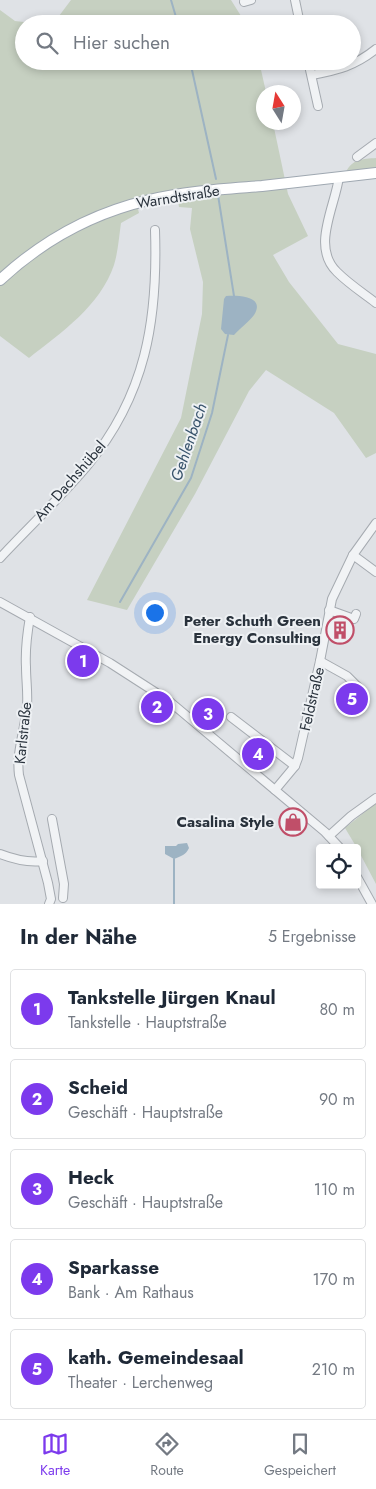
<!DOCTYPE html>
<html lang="de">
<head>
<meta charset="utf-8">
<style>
	:root { --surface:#fff; --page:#f2f2f3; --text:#1f2937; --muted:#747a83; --line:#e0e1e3; --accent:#7c3aed }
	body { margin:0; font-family:Jost,sans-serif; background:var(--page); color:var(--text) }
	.controls { position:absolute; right:15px; bottom:15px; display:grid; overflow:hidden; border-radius:5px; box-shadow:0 2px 8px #0003 }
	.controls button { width:45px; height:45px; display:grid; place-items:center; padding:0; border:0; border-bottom:1px solid var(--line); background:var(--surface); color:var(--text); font:25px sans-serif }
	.compass { position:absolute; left:256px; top:85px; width:45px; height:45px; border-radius:50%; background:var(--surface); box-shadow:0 2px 8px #0003; rotate:349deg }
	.you { position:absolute; left:154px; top:612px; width:18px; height:18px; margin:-12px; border:4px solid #fff; border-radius:50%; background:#1a73e8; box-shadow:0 0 0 8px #1a73e833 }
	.badge { display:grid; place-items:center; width:32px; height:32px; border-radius:50%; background:var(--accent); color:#fff; font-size:16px; font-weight:700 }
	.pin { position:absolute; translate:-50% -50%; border:2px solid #fff; box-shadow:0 1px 5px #0006 }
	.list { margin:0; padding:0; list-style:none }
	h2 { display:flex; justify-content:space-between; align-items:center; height:65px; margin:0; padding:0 20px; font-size:21px }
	h2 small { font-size:16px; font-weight:400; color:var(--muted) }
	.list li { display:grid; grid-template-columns:32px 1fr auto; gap:15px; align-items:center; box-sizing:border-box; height:80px; margin:0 10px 10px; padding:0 10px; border:1px solid var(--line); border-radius:5px }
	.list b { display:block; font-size:19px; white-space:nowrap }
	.list p { margin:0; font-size:16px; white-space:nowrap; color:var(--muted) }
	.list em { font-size:16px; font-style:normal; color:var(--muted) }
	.icon { flex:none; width:28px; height:28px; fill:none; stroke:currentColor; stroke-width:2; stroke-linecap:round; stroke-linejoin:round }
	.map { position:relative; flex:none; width:376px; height:904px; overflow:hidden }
	.search { position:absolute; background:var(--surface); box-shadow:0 2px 8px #0003; left:15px; right:15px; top:15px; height:55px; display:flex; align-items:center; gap:12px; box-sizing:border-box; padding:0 18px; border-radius:28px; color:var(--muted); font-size:19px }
	.sheet { height:515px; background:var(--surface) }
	nav { display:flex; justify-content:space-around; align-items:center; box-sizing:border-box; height:70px; border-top:1px solid var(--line); background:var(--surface); font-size:14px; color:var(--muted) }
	nav a { display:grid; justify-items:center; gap:2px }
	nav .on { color:var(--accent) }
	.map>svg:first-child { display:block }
</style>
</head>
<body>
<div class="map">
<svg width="376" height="904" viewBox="0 0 376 904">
	<rect width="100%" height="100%" fill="#dfe2e6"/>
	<!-- green -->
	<g fill="#c6d0c1">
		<path d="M71 0H231L246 24H53Z"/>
		<path d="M0 10 15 21 42 24H24V61H259L266 92H264V122L273 123 288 194 308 236 273 255 289 282 338 344 376 354V453L366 458 334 413 266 370 249 391 195 494 127 610 87 600 181 418 202 314 203 282 190 229 192 208 179 207 177 190 110 208 0 276Z"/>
		<path d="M376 158V168L346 172C352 159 363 159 376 158Z"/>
		<path d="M137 205 139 213 121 223C119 237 118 252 114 265 100 306 62 332 29 358L0 336V284L65 234Z"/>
		<path d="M376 803V884L357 848 345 828Z"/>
	</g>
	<!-- water -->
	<g fill="#9db3c3">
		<path d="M226 296C238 295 266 296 254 315 249 322 240 328 234 335L225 334 221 329 224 299Z"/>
		<path d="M187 843 189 848C186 855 181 856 174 859L165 854V846H176L178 844Z"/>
	</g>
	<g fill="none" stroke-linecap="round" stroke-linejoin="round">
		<!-- stream -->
		<g stroke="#9db3c3" stroke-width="2">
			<path d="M171 0 178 24"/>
			<path d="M190 61 216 179"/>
			<path d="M218 195 234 296"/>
			<path d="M120 602 191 478 212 413 228 335"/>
			<path d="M174 859V904"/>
		</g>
		<!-- minor casing -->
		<g stroke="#a5aab0" stroke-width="10">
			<g id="minor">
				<path d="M295 0 300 24"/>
				<path d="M244 2 251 0"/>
				<path d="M308 61 318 106"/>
				<path d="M312 75C338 70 355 66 376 49"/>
				<path d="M357 157 376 143"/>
				<path d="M339 177C335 207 311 247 337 272 349 284 363 293 376 303"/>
				<path d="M353 555 376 572"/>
				<path d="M0 558C29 527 60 498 87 466 146 395 158 320 155 230"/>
				<path d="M0 602 110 663 169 701 325 832 340 848"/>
				<path d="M329 610 354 619 356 614"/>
				<path d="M30 617C27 634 25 650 26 667 26 680 28 693 27 706 25 730 16 752 19 775L48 883 51 899 49 904"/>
				<path d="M320 661 347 676 360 689"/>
				<path d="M231 717 295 766"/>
				<path d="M275 790 295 766 298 758 320 661 332 599 353 555 376 523"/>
				<path d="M52 819 64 884 63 898"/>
				<path d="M329 836 351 816 376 798"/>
				<path d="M0 854C13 859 29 863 43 861"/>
				<path d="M357 877 372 904"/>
			</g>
		</g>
		<!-- major casing -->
		<g stroke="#9fa8b1" stroke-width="12">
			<path id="major" d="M0 280C42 241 93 213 149 200 186 191 225 189 262 186 300 182 338 177 376 173"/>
		</g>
		<!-- minor -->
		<use href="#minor" stroke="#f1f3f5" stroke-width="8"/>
		<!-- major -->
		<use href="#major" stroke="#fff" stroke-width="10"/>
	</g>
	<!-- icons -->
	<defs>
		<g id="building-ring" transform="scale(1.4375)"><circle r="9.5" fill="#eef1f4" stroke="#c04f69" stroke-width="1.5"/><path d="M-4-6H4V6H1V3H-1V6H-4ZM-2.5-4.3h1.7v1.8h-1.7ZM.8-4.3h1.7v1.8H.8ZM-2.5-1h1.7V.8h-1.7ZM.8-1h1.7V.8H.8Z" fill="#c04f69"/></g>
		<g id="shop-ring" transform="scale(1.4375)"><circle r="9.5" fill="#eef1f4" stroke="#c04f69" stroke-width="1.5"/><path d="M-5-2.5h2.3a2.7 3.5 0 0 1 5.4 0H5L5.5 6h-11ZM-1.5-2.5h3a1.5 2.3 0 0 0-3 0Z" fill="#c04f69"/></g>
	</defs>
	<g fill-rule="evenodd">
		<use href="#building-ring" x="340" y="630"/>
		<use href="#shop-ring" x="293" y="822"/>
	</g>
	<g text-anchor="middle" stroke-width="4" stroke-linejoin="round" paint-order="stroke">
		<!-- street labels -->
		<g font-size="15" fill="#29323c" stroke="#eef1f4">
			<text transform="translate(178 197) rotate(-9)" y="5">Warndtstraße</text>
			<text transform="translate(70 481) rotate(-49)" y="5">Am Dachshübel</text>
			<text transform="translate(312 699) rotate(-77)" y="5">Feldstraße</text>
			<text transform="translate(23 733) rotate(-84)" y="5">Karlstraße</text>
		</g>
		<!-- poi labels -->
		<g font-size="15" font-weight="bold" fill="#29323c" stroke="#eef1f4" text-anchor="end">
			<text x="321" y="626">Peter Schuth Green<tspan x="321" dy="17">Energy Consulting</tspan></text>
			<text x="274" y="827">Casalina Style</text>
		</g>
		<!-- water labels -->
		<g font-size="16" font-style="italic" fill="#38536b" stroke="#eef1f4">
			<text transform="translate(188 442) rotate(-71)" y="6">Gehlenbach</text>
		</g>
	</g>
</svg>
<div class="controls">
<button><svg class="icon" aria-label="locate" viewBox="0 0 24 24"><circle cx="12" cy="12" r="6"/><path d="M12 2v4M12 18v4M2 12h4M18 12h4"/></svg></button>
</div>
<svg class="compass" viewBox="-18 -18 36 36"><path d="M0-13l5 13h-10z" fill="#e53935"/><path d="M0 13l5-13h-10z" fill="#747a83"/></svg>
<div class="you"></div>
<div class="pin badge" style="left:83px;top:661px">1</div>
<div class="pin badge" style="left:157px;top:707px">2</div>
<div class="pin badge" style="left:208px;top:714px">3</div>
<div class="pin badge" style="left:258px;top:754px">4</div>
<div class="pin badge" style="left:352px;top:699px">5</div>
<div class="search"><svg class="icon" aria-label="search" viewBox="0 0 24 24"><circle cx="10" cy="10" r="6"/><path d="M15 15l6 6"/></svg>Hier suchen</div>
</div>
<section class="sheet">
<h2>In der Nähe<small>5 Ergebnisse</small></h2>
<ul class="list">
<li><span class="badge">1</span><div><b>Tankstelle Jürgen Knaul</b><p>Tankstelle · Hauptstraße</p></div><em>80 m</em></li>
<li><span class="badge">2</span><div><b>Scheid</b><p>Geschäft · Hauptstraße</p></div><em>90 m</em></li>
<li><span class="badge">3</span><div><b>Heck</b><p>Geschäft · Hauptstraße</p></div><em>110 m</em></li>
<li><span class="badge">4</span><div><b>Sparkasse</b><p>Bank · Am Rathaus</p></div><em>170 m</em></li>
<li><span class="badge">5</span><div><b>kath. Gemeindesaal</b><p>Theater · Lerchenweg</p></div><em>210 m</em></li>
</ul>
</section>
<nav>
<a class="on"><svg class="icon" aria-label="map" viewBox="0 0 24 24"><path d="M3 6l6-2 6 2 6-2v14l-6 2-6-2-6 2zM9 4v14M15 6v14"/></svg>Karte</a>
<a><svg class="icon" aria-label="directions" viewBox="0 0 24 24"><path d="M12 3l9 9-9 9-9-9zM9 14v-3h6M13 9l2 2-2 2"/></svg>Route</a>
<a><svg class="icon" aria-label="saved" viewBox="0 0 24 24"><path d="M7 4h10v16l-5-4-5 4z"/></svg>Gespeichert</a>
</nav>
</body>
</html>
